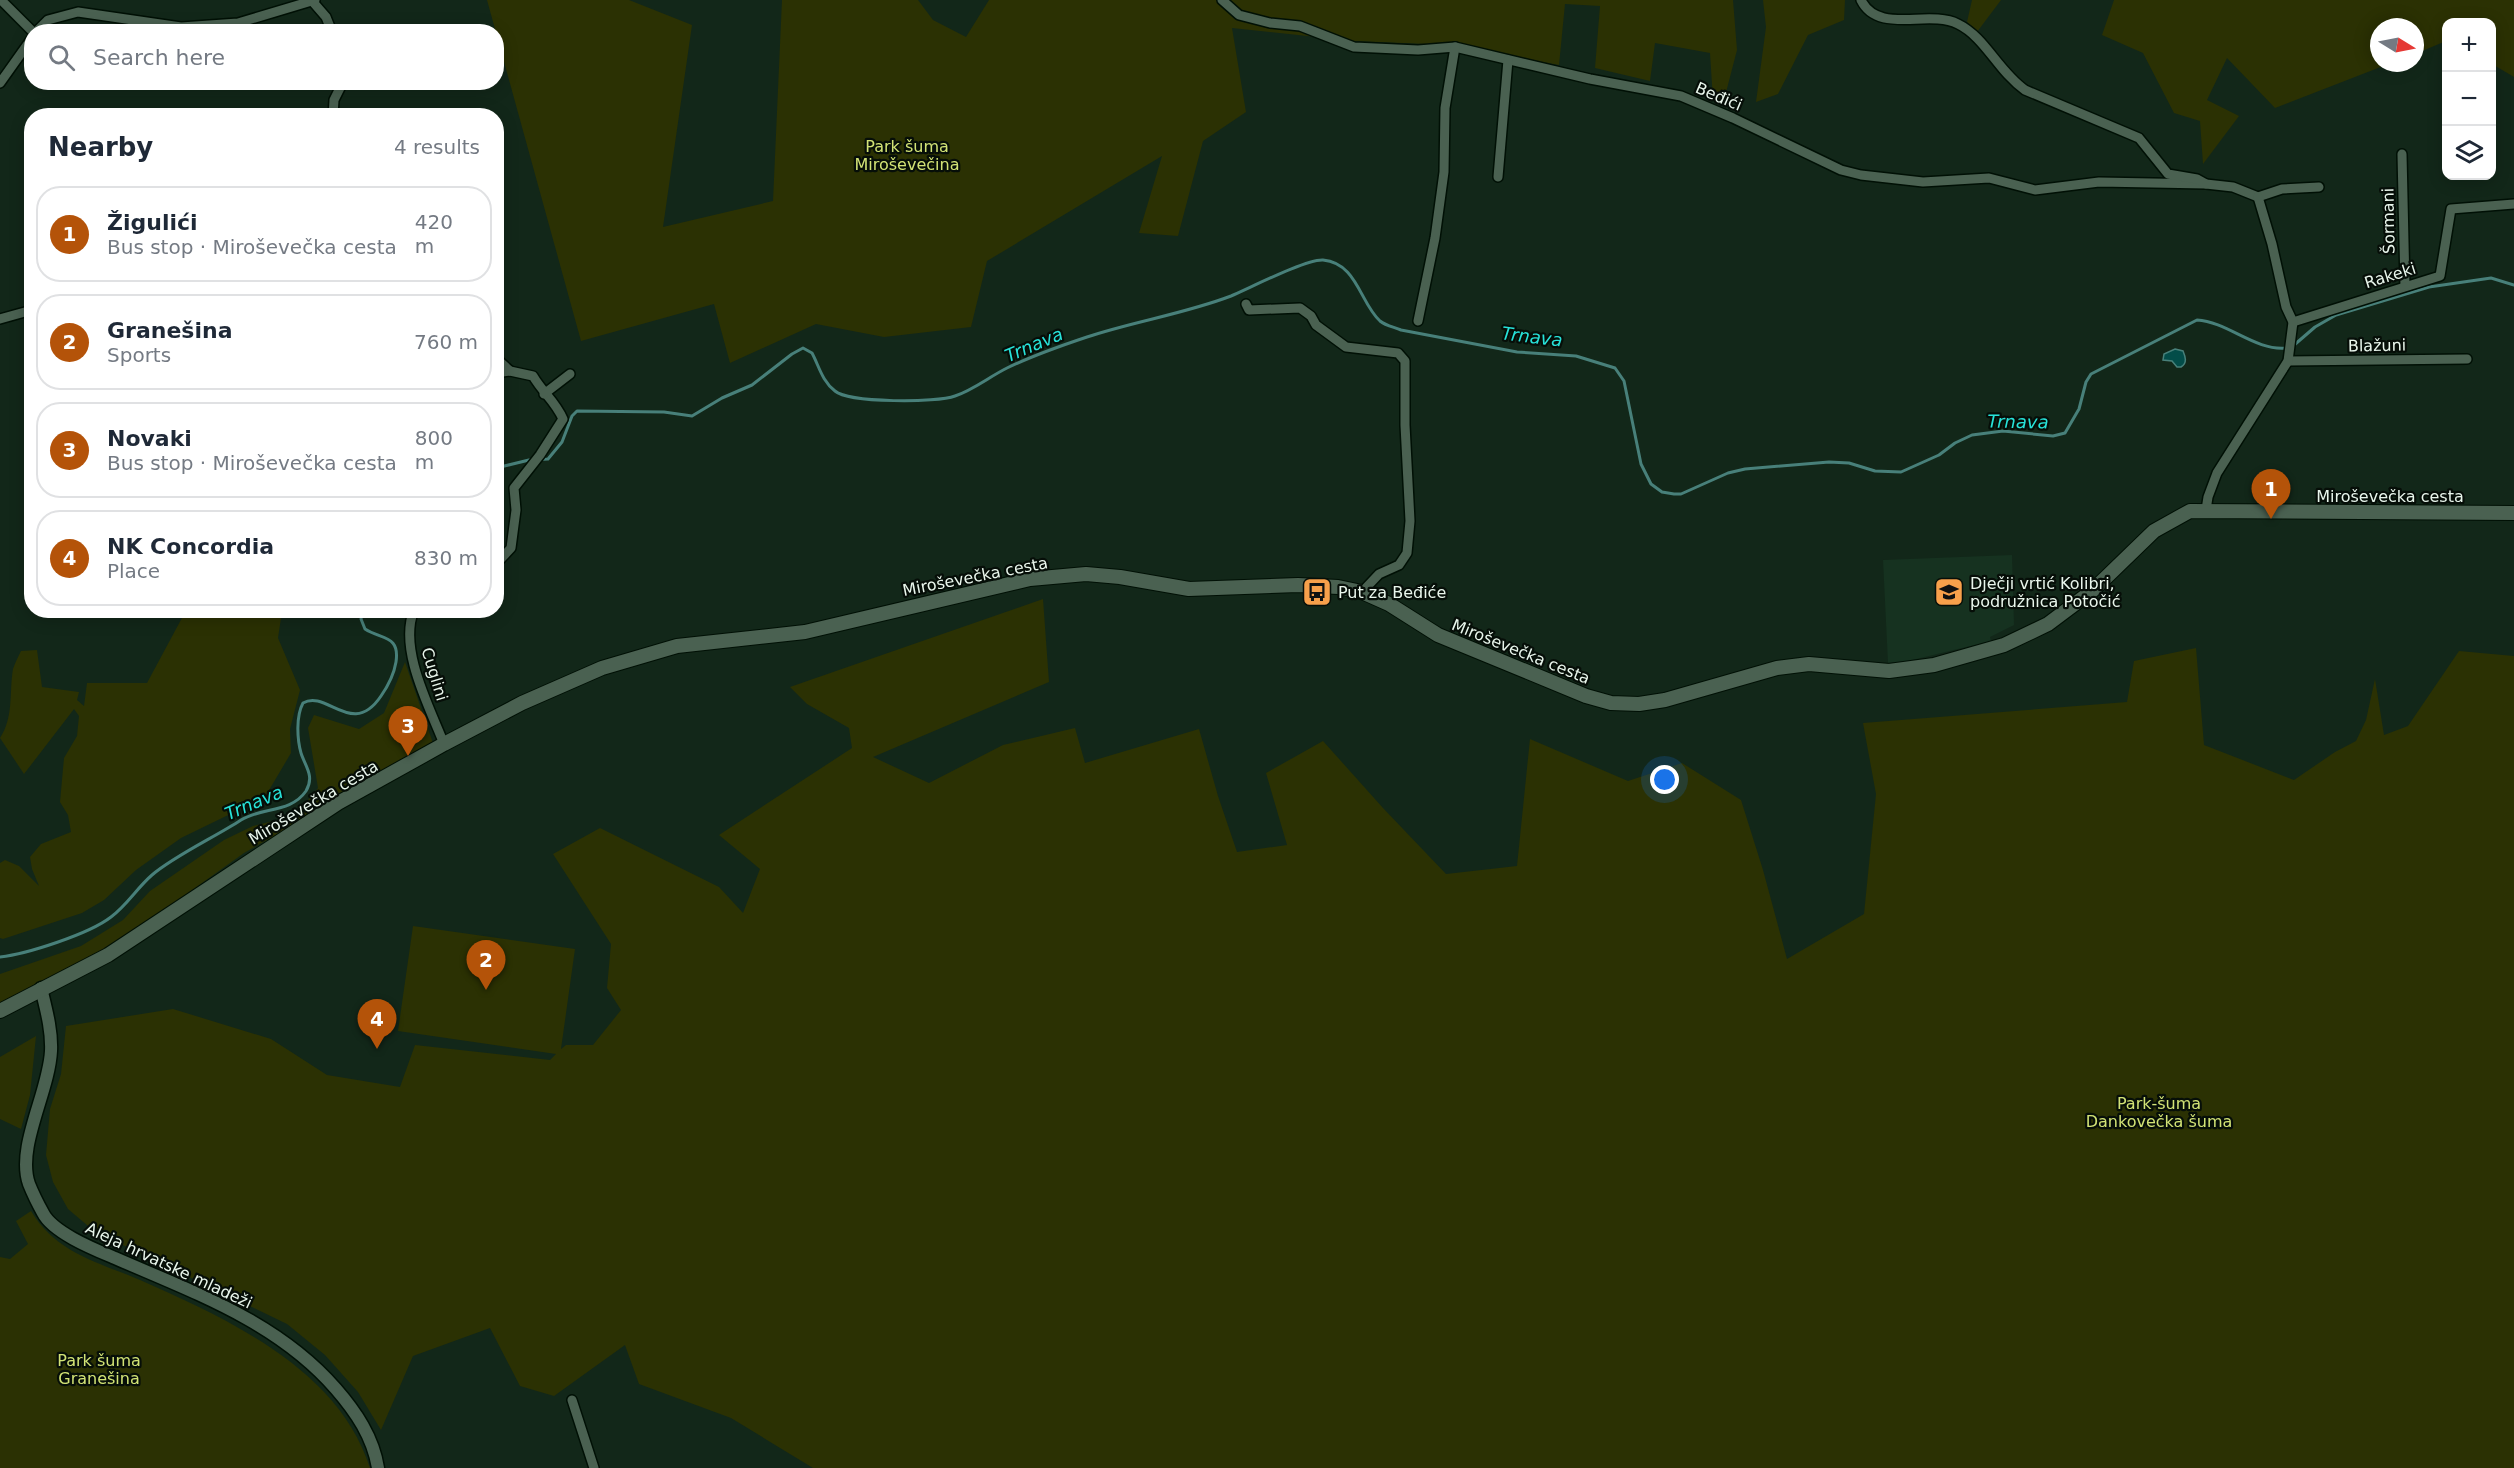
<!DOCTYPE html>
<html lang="en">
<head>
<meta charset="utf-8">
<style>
	:root { --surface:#fff; --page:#f2f2f3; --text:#1f2937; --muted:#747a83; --line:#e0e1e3; --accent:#b45309 }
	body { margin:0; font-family:"DejaVu Sans",sans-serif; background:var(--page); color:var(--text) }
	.controls { position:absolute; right:18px; top:18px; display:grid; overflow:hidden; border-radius:12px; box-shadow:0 3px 15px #0003 }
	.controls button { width:54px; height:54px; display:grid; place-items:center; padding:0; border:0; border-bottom:2px solid var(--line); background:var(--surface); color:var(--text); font:30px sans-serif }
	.compass { position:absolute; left:2370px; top:18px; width:54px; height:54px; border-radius:50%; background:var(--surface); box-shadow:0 3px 15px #0003; rotate:100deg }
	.you { position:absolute; left:1665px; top:780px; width:21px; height:21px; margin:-15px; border:4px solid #fff; border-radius:50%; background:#1a73e8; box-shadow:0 0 0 9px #1a73e833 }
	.badge { display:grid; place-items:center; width:39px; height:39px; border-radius:50%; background:var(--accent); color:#fff; font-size:20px; font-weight:700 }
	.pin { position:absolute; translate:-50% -50px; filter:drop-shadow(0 2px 3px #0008) }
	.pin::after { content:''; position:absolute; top:32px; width:21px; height:18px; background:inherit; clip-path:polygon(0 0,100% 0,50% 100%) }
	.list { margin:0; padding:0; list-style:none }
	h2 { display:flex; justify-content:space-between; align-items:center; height:78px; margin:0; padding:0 24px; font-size:26px }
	h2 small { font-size:20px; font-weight:400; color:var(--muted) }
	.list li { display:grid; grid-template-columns:39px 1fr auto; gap:18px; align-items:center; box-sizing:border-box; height:96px; margin:0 12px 12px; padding:0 12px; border:2px solid var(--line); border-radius:24px }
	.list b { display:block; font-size:22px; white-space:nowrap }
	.list p { margin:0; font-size:20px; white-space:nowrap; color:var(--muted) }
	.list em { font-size:20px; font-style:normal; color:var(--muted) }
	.icon { flex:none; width:33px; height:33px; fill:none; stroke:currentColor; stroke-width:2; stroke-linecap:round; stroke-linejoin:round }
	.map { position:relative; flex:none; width:2514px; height:1468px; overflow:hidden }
	.search { position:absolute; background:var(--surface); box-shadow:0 3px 15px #0003; left:24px; top:24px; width:480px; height:66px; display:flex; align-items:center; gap:15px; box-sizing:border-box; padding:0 21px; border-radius:24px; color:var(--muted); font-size:22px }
	.panel { position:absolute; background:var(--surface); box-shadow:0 3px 15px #0003; left:24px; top:108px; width:480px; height:510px; border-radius:24px }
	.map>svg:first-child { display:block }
</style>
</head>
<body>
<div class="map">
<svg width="2514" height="1468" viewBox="0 0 2514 1468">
	<rect width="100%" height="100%" fill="#122719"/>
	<!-- built -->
	<path fill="#163220" d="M2012 555 2014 625 1990 637 1991 641 1904 662 1888 663 1883 560Z"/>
	<!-- green -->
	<g fill="#2b3103">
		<path d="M487 0H629L692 25 663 227 773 201 782 0H918L933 20 966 37 989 0H1733L1737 50 1723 104 1713 100 1710 53 1655 43 1650 81 1595 68 1600 6 1565 4 1559 65 1451 45 1354 41 1232 28 1246 112 1203 141 1178 236 1139 233 1162 156 987 261 971 327 884 337 816 324 730 363 714 304 581 341Z"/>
		<path d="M1763 0H1845L1844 20 1808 35 1778 94 1756 102 1766 27Z"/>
		<path d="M1972 0H2001L1977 32 1967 22Z"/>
		<path d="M2114 0H2514V77L2492 64V22H2446V41L2415 54V27H2379V63H2391L2275 108 2227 58 2207 100 2239 116 2203 164 2200 121 2174 113 2143 53 2102 35Z"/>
		<path d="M31 389H32L31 444 25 443V390Z"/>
		<path d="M1043 599 1049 682 873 757 929 783 1003 745 1075 728 1085 763 1199 729 1218 796 1237 852 1287 845 1266 773 1323 741 1383 808 1446 874 1517 866 1530 739 1628 781 1682 763 1741 800 1763 870 1787 959 1864 914 1876 794 1863 723 2127 702 2134 661 2196 648 2204 745 2294 780 2335 752 2356 741 2366 720 2375 679 2384 735 2408 726 2459 651 2514 656V1468H813L731 1418 639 1384 625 1345 554 1396 520 1386 490 1328 413 1356 381 1430 358 1392 325 1355 287 1324 94 1231 68 1209 53 1182 46 1155 50 1109 61 1074 66 1026 173 1009 271 1039 327 1075 400 1087 415 1045 550 1060 556 1054 398 1031 413 926 575 949 561 1049 566 1045H593L621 1010 607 988 611 944 553 854 600 828 719 887 743 913 760 869 719 835 852 748 849 728 807 704 790 687Z"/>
		<path d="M191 611H285L281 618 278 638 300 690 290 729 291 753 265 797 181 838 136 870 104 900 82 913 3 939 0 938V863L5 860 19 866 39 886 32 869 30 857 41 844 71 832 68 815 60 802 64 758 77 736 79 716 74 709 24 774 0 738C14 717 9 692 13 669 15 663 18 657 21 651L37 650 42 687 79 692 77 700 84 706 87 683H147L183 616Z"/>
		<path d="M405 662 434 746 244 853 111 948 0 1004V974L81 946 123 920 150 891 224 840 253 826 277 820 299 811 318 788 308 728 314 715 359 729 384 713Z"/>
		<path d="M36 1036 30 1095 21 1129 0 1119V1057Z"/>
		<path d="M31 1211C56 1253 98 1262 140 1280 228 1319 339 1369 370 1468H0V1257L10 1259 28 1244 16 1221Z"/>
	</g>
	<!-- water -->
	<path fill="#034d49" stroke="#48807a" stroke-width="1.5" d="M2175 349 2183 351C2185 356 2188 363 2181 367H2177L2172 361 2163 360 2164 354Z"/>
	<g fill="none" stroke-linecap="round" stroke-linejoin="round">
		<!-- stream -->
		<g stroke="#48807a" stroke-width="3">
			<path d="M2293 346 2315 327 2336 315 2429 287 2491 278 2514 285"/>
			<path d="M496 468 529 460 548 459 562 442 572 416 577 411 664 412 692 416 722 398 752 385 792 354 803 348 812 353C819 366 822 381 835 391 849 403 937 403 955 396 973 390 989 377 1007 368 1032 356 1060 346 1087 337 1135 321 1184 314 1231 296 1250 288 1306 259 1323 260 1357 263 1360 303 1380 321 1386 326 1394 327 1401 330L1517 352 1576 356 1615 368 1624 381 1641 464 1651 484 1662 492 1674 494H1681L1728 473 1745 469 1829 462 1849 463 1875 471 1901 472 1939 455 1955 443 1972 435 2003 431 2053 436 2065 433 2079 409 2086 382 2091 374 2197 320C2228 322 2255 351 2286 348"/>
			<path d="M0 957C27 954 89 934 111 917 127 905 137 888 152 875 174 856 215 837 241 820 262 807 291 813 306 791 315 776 305 766 301 753 297 739 296 716 303 703 327 689 352 739 381 696 388 686 394 674 396 662 400 635 382 640 365 629L361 619 363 610"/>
		</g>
		<!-- minor casing -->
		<g stroke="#001005" stroke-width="12">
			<g id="minor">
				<path d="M1 0 33 32"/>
				<path d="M1222 0 1239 15 1270 23 1300 26 1354 47 1418 50 1455 47 1590 79 1681 96 1733 118 1841 170 1861 175 1923 182 1989 178 2035 190 2099 182 2206 184"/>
				<path d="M1861 0C1878 35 1928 9 1958 24 1985 37 1998 71 2025 90L2139 138 2168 174 2197 179 2206 184 2233 187 2258 197"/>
				<path d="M313 2 326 17 332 32"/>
				<path d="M36 32 48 20 78 12 181 27 238 23 315 0"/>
				<path d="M413 32 419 30"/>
				<path d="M0 83 32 38"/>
				<path d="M333 116 334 100 343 82"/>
				<path d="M2402 154 2405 286"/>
				<path d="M1498 177 1508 60"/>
				<path d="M2258 197 2282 189 2319 187"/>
				<path d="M496 278V284"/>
				<path d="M1246 304 1249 310 1300 308 1311 316 1316 325 1346 347 1398 353 1405 361V425L1410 521 1407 553 1399 565 1379 574 1362 592"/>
				<path d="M0 319 32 310"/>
				<path d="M1418 321 1435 238 1444 172 1445 108 1455 47"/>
				<path d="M2293 322 2440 276 2451 209 2514 204"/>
				<path d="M496 358 510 371"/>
				<path d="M2288 361 2467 359"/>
				<path d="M496 373 510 371 533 376C543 393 555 401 563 419L540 455 514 488 516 510 511 548 496 564"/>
				<path d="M544 394 570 374"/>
				<path d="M2206 510 2208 497 2217 473 2288 361 2293 322 2286 307 2272 244 2258 197"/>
				<path d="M414 610C398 649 430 708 444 744"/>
				<path d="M572 1400 594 1468"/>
			</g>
		</g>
		<!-- tertiary casing -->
		<g stroke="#001005" stroke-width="15">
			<path id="tertiary" d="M41 988C46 1009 52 1030 51 1051 49 1092 16 1147 29 1184 33 1194 38 1204 43 1213 53 1233 96 1250 115 1258 195 1293 278 1322 336 1389 356 1412 373 1437 378 1468"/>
		</g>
		<!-- secondary casing -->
		<g stroke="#001005" stroke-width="16">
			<path id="secondary" d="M0 1011 108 955 338 803 444 744 522 703 602 668 677 646 805 632 1030 579 1086 574 1120 577 1189 589 1298 585 1338 587 1362 592 1389 604 1438 635 1586 696 1611 703 1639 704 1665 700 1777 668 1809 664 1889 671 1934 665 2004 645 2048 624 2092 591 2154 531 2190 511 2514 513"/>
		</g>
		<!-- minor -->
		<use href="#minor" stroke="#4a6151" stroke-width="9"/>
		<!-- tertiary -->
		<use href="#tertiary" stroke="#4a6151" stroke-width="12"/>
		<!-- secondary -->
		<use href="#secondary" stroke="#4a6151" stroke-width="14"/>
	</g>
	<!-- icons -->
	<defs>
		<g id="bus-square" transform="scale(1.5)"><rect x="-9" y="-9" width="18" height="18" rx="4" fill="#f8a04b" stroke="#060e08"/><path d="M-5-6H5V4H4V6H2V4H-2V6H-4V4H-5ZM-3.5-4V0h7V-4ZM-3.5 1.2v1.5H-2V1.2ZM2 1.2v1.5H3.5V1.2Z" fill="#111"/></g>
		<g id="school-square" transform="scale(1.5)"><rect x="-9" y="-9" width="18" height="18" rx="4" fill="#f8a04b" stroke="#060e08"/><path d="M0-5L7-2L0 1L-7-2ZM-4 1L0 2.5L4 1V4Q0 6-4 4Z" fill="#111"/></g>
	</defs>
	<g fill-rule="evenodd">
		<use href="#bus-square" x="1317" y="592"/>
		<use href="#school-square" x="1949" y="592"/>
	</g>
	<g text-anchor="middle" stroke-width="4.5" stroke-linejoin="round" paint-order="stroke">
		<!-- street labels -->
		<g font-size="16" fill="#e9f6ec" stroke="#060e08">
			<text transform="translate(1719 96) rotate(23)" y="6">Beđići</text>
			<text transform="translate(2388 221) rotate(-91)" y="6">Šormani</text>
			<text transform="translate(2390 275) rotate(-17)" y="6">Rakeki</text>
			<text transform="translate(2377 345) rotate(-1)" y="6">Blažuni</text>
			<text x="2390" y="502">Miroševečka cesta</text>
			<text transform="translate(975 576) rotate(-11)" y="6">Miroševečka cesta</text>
			<text transform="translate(1521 651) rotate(22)" y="6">Miroševečka cesta</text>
			<text transform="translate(435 674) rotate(73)" y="6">Cuglini</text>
			<text transform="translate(313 802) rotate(-31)" y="6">Miroševečka cesta</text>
			<text transform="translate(169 1265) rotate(25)" y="6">Aleja hrvatske mladeži</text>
		</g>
		<!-- park labels -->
		<g font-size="16" fill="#d2e375" stroke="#060e08">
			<text x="907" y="152">Park šuma<tspan x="907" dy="18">Miroševečina</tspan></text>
			<text x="2159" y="1109">Park-šuma<tspan x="2159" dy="18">Dankovečka šuma</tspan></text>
			<text x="99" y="1366">Park šuma<tspan x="99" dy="18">Granešina</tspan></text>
		</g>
		<!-- poi labels -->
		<g font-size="16" fill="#e9f6ec" stroke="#060e08" text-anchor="start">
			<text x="1970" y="589">Dječji vrtić Kolibri,<tspan x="1970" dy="18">podružnica Potočić</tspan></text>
			<text x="1338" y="598">Put za Beđiće</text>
		</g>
		<!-- water labels -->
		<g font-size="18" font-style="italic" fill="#27e2d9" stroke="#060e08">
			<text transform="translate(1532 337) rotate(7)" y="6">Trnava</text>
			<text transform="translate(1034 345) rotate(-23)" y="6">Trnava</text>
			<text transform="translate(2018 422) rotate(1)" y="6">Trnava</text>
			<text transform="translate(254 803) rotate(-23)" y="6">Trnava</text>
		</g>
	</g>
</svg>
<div class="controls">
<button>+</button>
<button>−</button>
<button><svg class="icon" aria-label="layers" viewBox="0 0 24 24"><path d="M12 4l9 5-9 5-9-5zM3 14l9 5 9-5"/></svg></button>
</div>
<svg class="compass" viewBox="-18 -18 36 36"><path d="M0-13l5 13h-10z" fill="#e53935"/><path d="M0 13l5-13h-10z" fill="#747a83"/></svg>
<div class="you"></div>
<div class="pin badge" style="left:2271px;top:519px">1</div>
<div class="pin badge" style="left:486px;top:990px">2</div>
<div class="pin badge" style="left:408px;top:756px">3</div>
<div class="pin badge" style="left:377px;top:1049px">4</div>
<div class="search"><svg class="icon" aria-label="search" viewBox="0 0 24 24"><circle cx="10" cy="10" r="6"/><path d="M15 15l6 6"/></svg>Search here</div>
<section class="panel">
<h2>Nearby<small>4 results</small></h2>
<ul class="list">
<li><span class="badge">1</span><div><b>Žigulići</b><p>Bus stop · Miroševečka cesta</p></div><em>420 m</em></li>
<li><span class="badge">2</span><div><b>Granešina</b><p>Sports</p></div><em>760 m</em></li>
<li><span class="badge">3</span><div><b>Novaki</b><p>Bus stop · Miroševečka cesta</p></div><em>800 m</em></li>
<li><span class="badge">4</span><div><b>NK Concordia</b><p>Place</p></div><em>830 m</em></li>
</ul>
</section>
</div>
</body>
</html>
